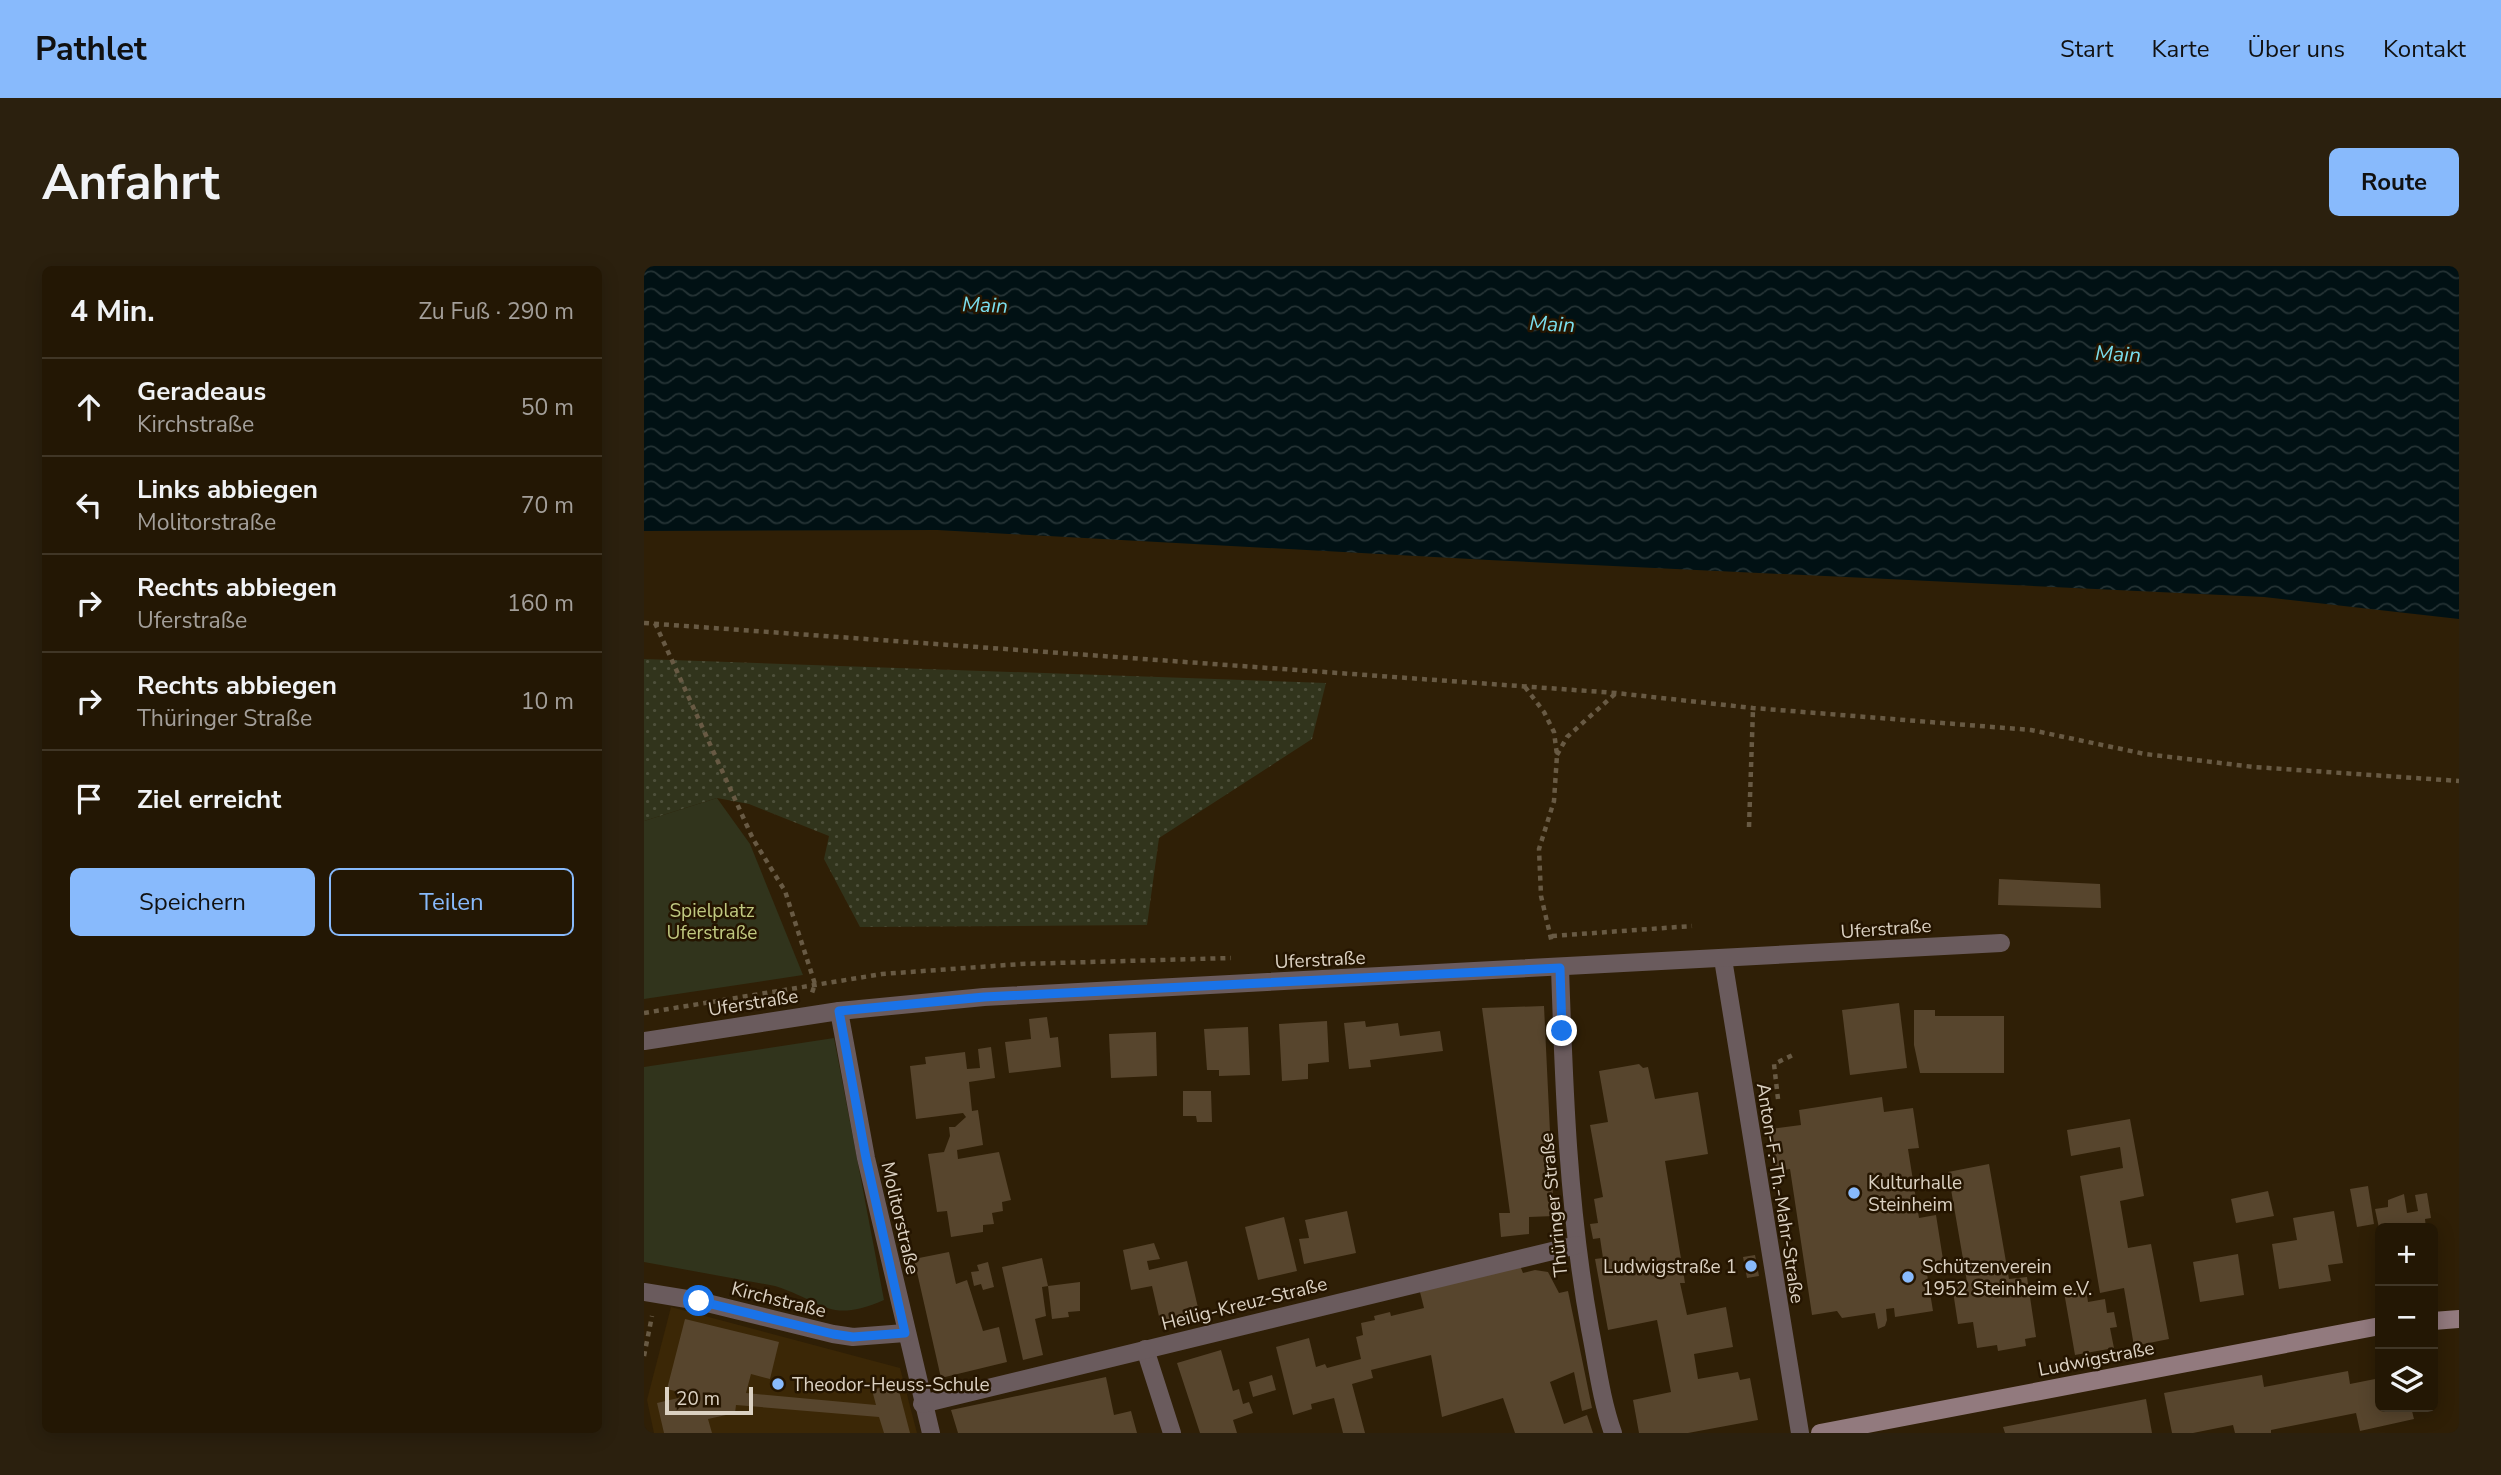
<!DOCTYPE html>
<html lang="de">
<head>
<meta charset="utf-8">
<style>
	:root { --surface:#231704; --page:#2b200e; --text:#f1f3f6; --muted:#a39f9a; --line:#403626; --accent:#88bafc }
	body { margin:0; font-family:"Nunito Sans",sans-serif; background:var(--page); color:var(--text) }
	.controls { position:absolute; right:21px; bottom:21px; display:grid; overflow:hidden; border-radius:10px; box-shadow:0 4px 18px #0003 }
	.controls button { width:63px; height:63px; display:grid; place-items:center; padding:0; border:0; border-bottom:2px solid var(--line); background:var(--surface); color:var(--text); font:35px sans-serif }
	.scale { position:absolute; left:21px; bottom:18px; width:88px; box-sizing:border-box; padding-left:7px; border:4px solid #dbd1c2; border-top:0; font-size:19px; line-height:24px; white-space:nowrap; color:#dbd1c2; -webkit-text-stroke:5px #251500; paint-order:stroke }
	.stop { position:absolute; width:21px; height:21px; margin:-16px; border:5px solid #1a73e8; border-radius:50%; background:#fff }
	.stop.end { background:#1a73e8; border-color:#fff; box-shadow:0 2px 7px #0008 }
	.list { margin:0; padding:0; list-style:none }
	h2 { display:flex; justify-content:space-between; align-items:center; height:91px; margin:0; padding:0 28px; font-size:30px }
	h2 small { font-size:23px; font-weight:400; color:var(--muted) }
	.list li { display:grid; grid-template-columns:46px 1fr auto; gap:21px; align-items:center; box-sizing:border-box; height:98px; padding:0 28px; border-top:2px solid var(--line) }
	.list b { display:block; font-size:26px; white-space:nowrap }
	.list p { margin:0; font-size:23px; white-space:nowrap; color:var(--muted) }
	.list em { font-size:23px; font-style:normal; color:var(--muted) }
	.actions { display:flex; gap:14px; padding:21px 28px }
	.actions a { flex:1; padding:16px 0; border:2px solid var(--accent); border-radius:10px; text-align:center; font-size:24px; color:var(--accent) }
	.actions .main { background:var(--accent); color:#111 }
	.icon { flex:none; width:38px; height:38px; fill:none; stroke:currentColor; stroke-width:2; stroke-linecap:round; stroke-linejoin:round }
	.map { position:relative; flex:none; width:1815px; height:1167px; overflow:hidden; border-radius:10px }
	header { display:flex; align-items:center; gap:42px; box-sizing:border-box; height:98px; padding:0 35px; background:var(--accent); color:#111 }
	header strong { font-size:33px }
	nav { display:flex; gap:38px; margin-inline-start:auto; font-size:24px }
	.intro { display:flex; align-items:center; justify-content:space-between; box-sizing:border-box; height:168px; padding:0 42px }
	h1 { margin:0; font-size:49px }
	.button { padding:18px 32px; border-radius:10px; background:var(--accent); color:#111; font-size:24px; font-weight:700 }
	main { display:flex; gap:42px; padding:0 42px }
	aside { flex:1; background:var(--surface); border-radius:10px; box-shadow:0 4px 18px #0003 }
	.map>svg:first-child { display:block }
</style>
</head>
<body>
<header>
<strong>Pathlet</strong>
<nav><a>Start</a><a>Karte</a><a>Über uns</a><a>Kontakt</a></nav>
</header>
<div class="intro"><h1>Anfahrt</h1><a class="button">Route</a></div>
<main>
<aside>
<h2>4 Min.<small>Zu Fuß · 290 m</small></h2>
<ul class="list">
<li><svg class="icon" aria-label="ahead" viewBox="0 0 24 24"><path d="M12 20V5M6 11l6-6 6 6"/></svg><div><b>Geradeaus</b><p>Kirchstraße</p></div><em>50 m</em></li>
<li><svg class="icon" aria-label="left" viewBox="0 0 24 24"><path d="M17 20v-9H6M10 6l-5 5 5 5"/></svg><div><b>Links abbiegen</b><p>Molitorstraße</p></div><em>70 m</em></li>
<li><svg class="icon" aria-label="right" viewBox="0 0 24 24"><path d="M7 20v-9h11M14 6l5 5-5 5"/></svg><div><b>Rechts abbiegen</b><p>Uferstraße</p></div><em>160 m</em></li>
<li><svg class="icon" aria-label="right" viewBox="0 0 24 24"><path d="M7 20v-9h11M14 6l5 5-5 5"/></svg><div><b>Rechts abbiegen</b><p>Thüringer Straße</p></div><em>10 m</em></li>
<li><svg class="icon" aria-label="arrive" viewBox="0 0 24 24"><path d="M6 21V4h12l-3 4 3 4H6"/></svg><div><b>Ziel erreicht</b></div></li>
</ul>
<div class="actions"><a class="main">Speichern</a><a>Teilen</a></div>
</aside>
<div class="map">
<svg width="1815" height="1167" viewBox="0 0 1815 1167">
	<defs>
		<pattern id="grass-dots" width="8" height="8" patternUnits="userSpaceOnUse" patternTransform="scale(1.75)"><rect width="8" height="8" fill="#31341c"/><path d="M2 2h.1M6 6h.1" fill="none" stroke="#4e503b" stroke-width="1.8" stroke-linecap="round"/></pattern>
		<pattern id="water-waves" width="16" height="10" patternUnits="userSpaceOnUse" patternTransform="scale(1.75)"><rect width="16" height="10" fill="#011114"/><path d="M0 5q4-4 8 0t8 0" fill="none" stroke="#253335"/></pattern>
	</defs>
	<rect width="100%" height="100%" fill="#2f1f06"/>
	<!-- built -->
	<path fill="#3b2706" d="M27 1041 256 1102 273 1167H10L3 1134Z"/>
	<!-- grass -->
	<path fill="url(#grass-dots)" d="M0 393 682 417 668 473 515 572 503 659 216 661 180 593 185 570 105 538 73 532 0 555Z"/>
	<!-- green -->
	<g fill="#31341c">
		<path d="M73 532 106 578 159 709 0 733V555Z"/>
		<path d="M190 772 240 1034C184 1058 181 1036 131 1020L0 996V801Z"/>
	</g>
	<!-- water -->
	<path fill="url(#water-waves)" d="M0 0H1815V353L1620 331 845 294 293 264 0 265Z"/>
	<!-- building -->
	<g fill="#57452d">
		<path d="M1355 613 1456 618 1457 642 1354 639Z"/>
		<path d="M1255 737 1263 802 1206 809 1198 744Z"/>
		<path d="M900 740 910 950 885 951V968L857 971 855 947H866L838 742Z"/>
		<path d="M1270 744H1291V750H1360V807H1276L1270 779Z"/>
		<path d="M403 751 406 772 414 771 417 801 365 807 361 776 387 773 385 753Z"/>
		<path d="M683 755 685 796 664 798V813L638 815 635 758Z"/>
		<path d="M721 755 722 761 754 757 756 770 796 765 799 785 726 794 727 801 705 803 700 757Z"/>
		<path d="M604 761 606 809 575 810V804H563L560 763Z"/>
		<path d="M512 766 513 810 467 812 465 768Z"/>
		<path d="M347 781 351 812 325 816 328 845 334 844 339 879 313 884 314 893 355 886 367 934 358 936 359 945 348 947 350 958 339 959V966L307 971 303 945 293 946 284 888 300 886 306 870 305 861H311L322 851 319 847 272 853 266 800 282 798 281 791 321 786 323 803 336 802 334 783Z"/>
		<path d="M995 798 999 802 1004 801 1011 833 1054 826 1064 888 1021 895 1041 1017H1036L1043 1049 1082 1041 1089 1081 1050 1088 1054 1113 1094 1106 1096 1114 1106 1112 1114 1154 1044 1167H995L989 1134 1027 1126 1013 1054 964 1064 951 993 959 992 956 972 949 973 946 958 954 957 950 933 959 931 946 859 964 856 955 805Z"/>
		<path d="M539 825H567L568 856H553L552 850H539Z"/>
		<path d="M1238 831 1240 846 1269 842 1275 882 1264 883 1275 952 1292 949 1301 1006 1283 1008 1289 1045 1251 1051 1250 1042 1242 1043 1243 1054 1241 1060 1234 1063 1231 1047 1198 1052 1193 1045 1168 1049 1146 903 1132 905 1127 863 1157 859 1155 844Z"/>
		<path d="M1486 853 1500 930 1476 935 1484 982 1507 978 1525 1073 1490 1080 1480 1022 1456 1027 1436 910 1479 902 1476 881 1427 890 1423 864Z"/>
		<path d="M1345 898 1365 1013 1383 1011 1392 1071 1381 1073 1382 1080 1354 1085 1353 1079 1333 1082 1329 1056 1314 1058 1308 1019 1323 1016 1304 906Z"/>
		<path d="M1724 920 1730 958 1713 961 1706 923Z"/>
		<path d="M1624 925 1630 950 1592 957 1587 933Z"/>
		<path d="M1783 927 1787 952 1781 953 1782 962H1735L1731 943 1744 941V934L1760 928 1763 947 1774 945 1771 929Z"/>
		<path d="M703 945 712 987 660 998 655 973 665 972 661 954Z"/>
		<path d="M1690 945 1699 997 1684 999 1687 1015 1635 1023 1628 978 1653 974 1649 952Z"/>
		<path d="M640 951 653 1005 614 1014 601 961Z"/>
		<path d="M510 977 516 993 503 995 505 1004 543 995 556 1050 517 1059 508 1020 487 1024 479 984Z"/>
		<path d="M305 986 312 1018 323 1014 339 1065 355 1061 363 1096 297 1112 270 993Z"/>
		<path d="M1594 988 1600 1029 1556 1036 1549 996Z"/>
		<path d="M1111 989 1115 1010 1103 1012 1099 991Z"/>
		<path d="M398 992 404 1020 398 1021 402 1050 391 1053 399 1089 379 1094 358 1001Z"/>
		<path d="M344 996 350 1021 339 1024 337 1018 330 1020 327 1006 335 1005 333 999Z"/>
		<path d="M875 997 879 1007 891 1004 904 1006 915 1027 924 1025 948 1142 938 1145 930 1106 906 1116 920 1158 943 1149 949 1167H871L859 1132 798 1151 787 1089 727 1104 729 1112 708 1118 721 1167H699L690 1132 667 1138 668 1143 649 1149 632 1081 665 1072 672 1101 681 1098 683 1102 717 1093 712 1071 719 1069 717 1057 731 1054 730 1050 746 1046 747 1050 780 1042 776 1026Z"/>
		<path d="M436 1016V1045L424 1046 425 1051 408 1053 404 1020Z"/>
		<path d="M1442 1022 1444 1036 1461 1033 1463 1047 1470 1046 1473 1061 1466 1062 1470 1082 1431 1089 1420 1026Z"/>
		<path d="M41 1053 135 1076 126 1113 107 1108 102 1127 232 1139 228 1124 253 1117 266 1167H240L235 1151 92 1139 91 1147 64 1153 68 1167H20L13 1137 47 1129 23 1123Z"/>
		<path d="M577 1084 589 1125 595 1123 599 1138 605 1136 609 1147 589 1154 593 1167H556L533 1097Z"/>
		<path d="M1704 1105 1706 1118 1736 1112V1141H1767L1770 1153 1716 1165 1712 1147 1627 1164V1167H1591L1589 1159 1549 1167H1528L1520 1127 1618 1109 1620 1121Z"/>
		<path d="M628 1109 632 1124 609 1131 605 1116Z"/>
		<path d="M462 1111 470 1149 487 1145 493 1167H314L307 1144Z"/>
		<path d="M1502 1133 1508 1167H1361L1359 1161Z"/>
	</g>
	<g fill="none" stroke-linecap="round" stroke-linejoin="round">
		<!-- path -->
		<g stroke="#685a44" stroke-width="4.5" stroke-dasharray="5 5" stroke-linecap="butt">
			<path d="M0 357 972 427 1109 442 1387 464 1501 488 1610 501 1815 515"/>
			<path d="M11 357 109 573 141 625 171 718 168 727"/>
			<path d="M881 421 900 446 910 466 913 489 910 535 895 583 897 630 908 677"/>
			<path d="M913 489 923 471 972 427"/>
			<path d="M1105 561 1109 443"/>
			<path d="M908 670 1048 660"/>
			<path d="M0 747 238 708 377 698 587 692"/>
			<path d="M1134 833 1130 798 1151 788"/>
			<path d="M0 1090 8 1050"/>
		</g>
		<!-- street -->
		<g stroke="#6a5b5d" stroke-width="18">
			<path d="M1079 693 1156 1167"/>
			<path d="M916 702C920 824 924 943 946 1063 953 1098 957 1133 969 1167"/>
			<path d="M195 745 222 892 287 1167"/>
			<path d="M0 775 195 745 340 731 1357 677"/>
			<path d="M0 1026 55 1035 189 1068 209 1071 261 1067"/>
			<path d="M501 1083 528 1167"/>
			<path d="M278 1138 933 979"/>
		</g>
		<!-- secondary -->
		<g stroke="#927a7e" stroke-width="18">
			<path d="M1789 1055 1815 1053"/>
			<path d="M1176 1167 1736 1060"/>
		</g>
	</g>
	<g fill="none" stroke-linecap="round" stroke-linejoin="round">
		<!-- route -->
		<path stroke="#1a73e8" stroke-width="9" d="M55 1035 189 1068 209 1071 261 1067 222 892 195 745 340 731 916 702 918 765"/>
	</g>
	<!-- markers -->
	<g fill="#88bafc" stroke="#251500" stroke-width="2.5">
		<circle cx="1210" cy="927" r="7"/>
		<circle cx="1107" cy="1000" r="7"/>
		<circle cx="1264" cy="1011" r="7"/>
		<circle cx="134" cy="1118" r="7"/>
	</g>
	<g text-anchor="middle" stroke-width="5" stroke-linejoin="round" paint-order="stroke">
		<!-- park labels -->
		<g font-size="19" fill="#c0c980" stroke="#251500">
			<text x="68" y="651">Spielplatz<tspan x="68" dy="22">Uferstraße</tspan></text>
		</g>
		<!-- street labels -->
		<g font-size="19" fill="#dbd1c2" stroke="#251500">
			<text transform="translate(1242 662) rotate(-4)" y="7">Uferstraße</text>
			<text transform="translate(676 693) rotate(-3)" y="7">Uferstraße</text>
			<text transform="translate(109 736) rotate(-9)" y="7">Uferstraße</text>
			<text transform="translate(1137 927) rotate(81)" y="7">Anton-F.-Th.-Mahr-Straße</text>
			<text transform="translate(909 939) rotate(-96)" y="7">Thüringer Straße</text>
			<text transform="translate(257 952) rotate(77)" y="7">Molitorstraße</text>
			<text transform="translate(135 1033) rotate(14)" y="7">Kirchstraße</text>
			<text transform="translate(600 1037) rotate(-14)" y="7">Heilig-Kreuz-Straße</text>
			<text transform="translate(1452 1092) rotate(-11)" y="7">Ludwigstraße</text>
		</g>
		<!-- poi labels -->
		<g font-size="19" fill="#dbd1c2" stroke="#251500" text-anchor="start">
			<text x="1224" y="923">Kulturhalle<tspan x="1224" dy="22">Steinheim</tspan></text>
			<text x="1093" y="1007" text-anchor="end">Ludwigstraße 1</text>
			<text x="1278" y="1007">Schützenverein<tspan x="1278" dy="22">1952 Steinheim e.V.</tspan></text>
			<text x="148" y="1125">Theodor-Heuss-Schule</text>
		</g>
		<!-- water labels -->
		<g font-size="21" font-style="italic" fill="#7adeed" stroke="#251500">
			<text transform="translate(341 39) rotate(2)" y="7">Main</text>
			<text transform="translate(908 58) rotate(3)" y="7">Main</text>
			<text transform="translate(1474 88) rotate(3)" y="7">Main</text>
		</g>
	</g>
</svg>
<div class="controls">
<button>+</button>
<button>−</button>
<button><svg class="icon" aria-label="layers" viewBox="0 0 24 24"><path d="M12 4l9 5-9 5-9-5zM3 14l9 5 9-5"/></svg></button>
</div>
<div class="scale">20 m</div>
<div class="stop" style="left:55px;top:1035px"></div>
<div class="stop end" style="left:918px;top:765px"></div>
</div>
</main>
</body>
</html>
